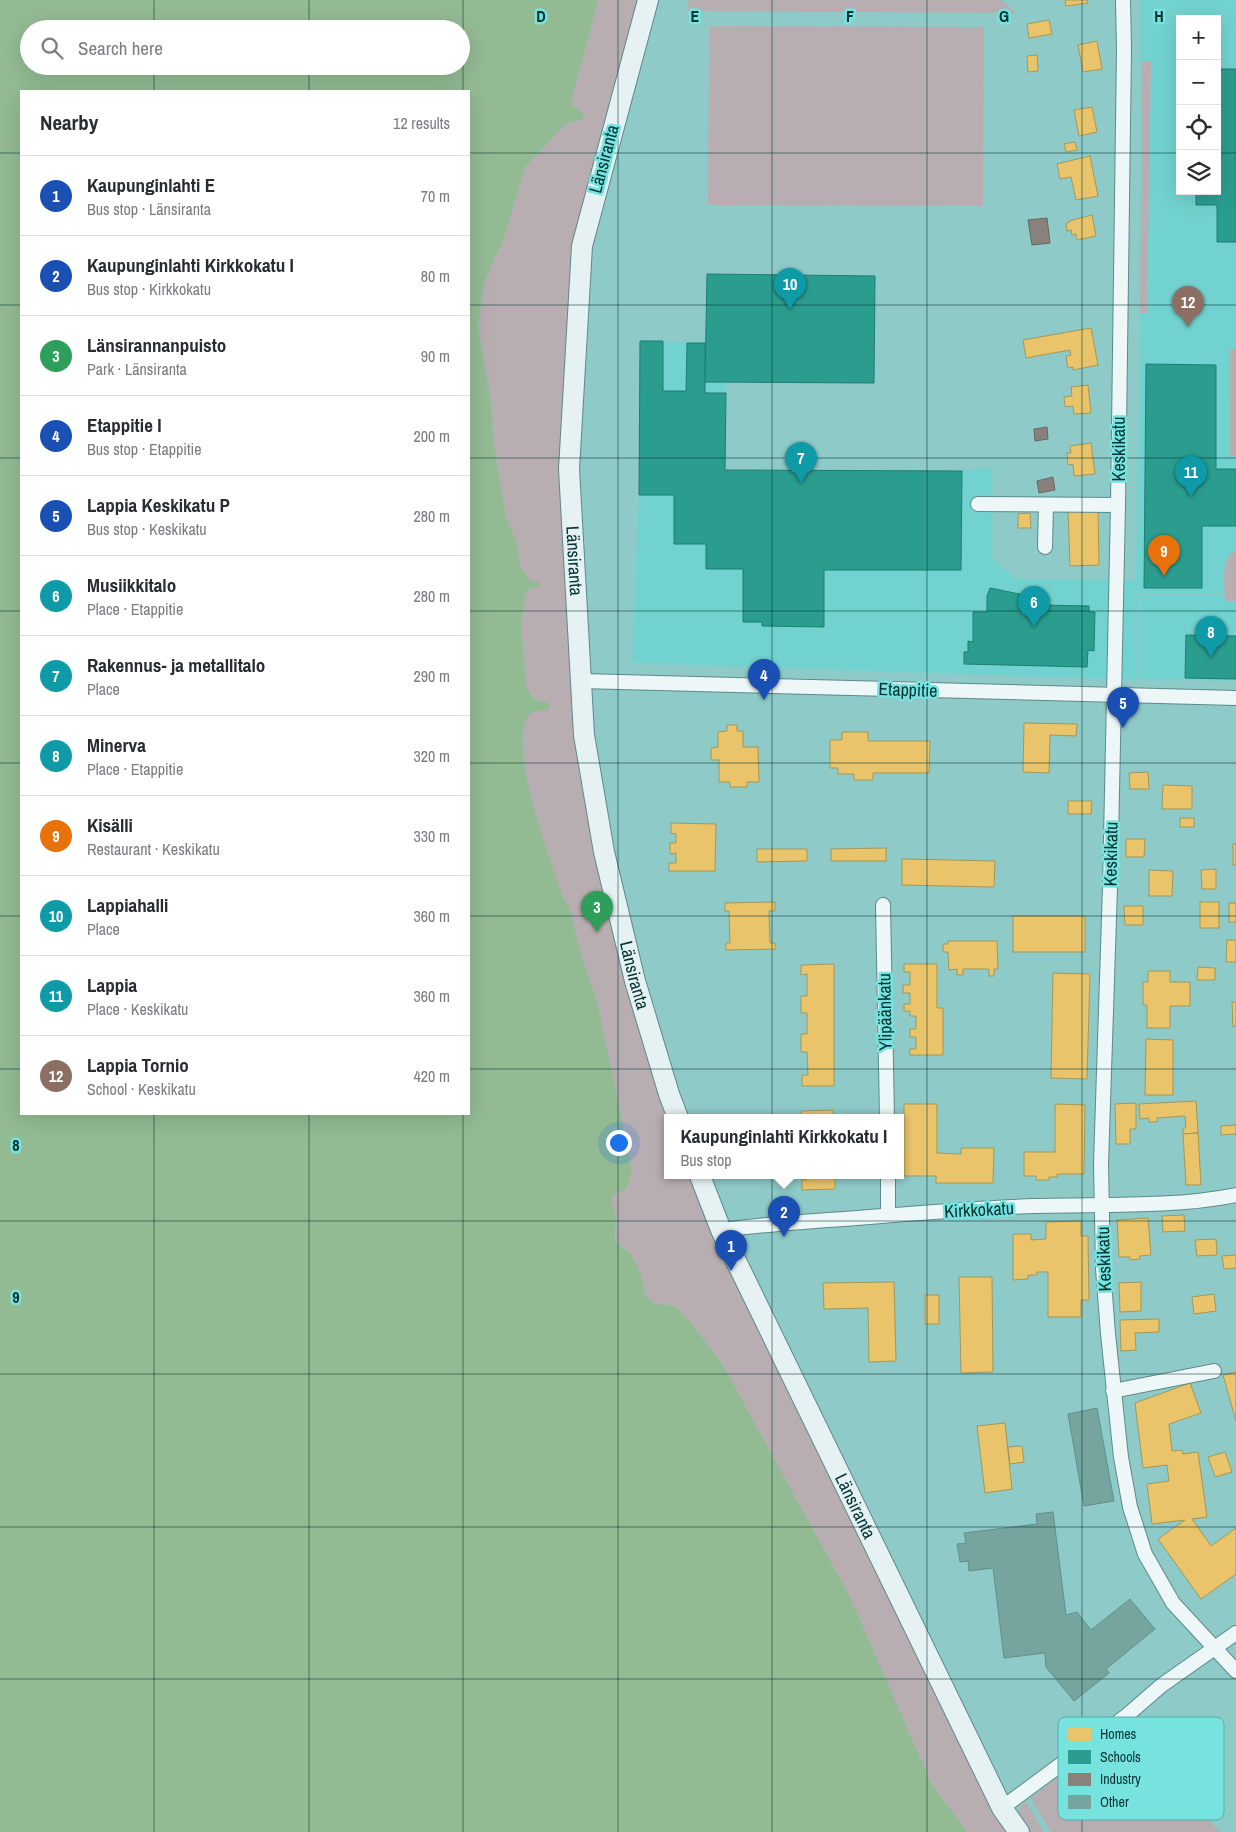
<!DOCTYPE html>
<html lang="en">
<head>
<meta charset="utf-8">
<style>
	:root { --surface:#fff; --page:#f7f7f7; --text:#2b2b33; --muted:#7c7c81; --line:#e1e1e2; --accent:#326866 }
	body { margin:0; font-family:"Archivo Narrow",sans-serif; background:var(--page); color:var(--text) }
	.controls { position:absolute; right:15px; top:15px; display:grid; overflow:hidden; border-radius:0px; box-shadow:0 5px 20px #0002 }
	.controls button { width:45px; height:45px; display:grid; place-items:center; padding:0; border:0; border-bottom:1px solid var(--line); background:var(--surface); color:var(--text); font:25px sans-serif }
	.you { position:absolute; left:618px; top:1142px; width:18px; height:18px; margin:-12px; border:4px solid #fff; border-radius:50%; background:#1a73e8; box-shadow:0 0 0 8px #1a73e833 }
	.badge { display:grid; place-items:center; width:32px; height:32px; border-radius:50%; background:var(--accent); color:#fff; font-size:16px; font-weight:700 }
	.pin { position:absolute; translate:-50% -41px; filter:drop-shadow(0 1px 2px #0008) }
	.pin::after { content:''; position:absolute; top:26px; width:18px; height:15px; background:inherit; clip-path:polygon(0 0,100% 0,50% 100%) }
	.popup { position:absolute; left:664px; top:1114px; width:240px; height:65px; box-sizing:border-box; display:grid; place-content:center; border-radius:0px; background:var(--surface); filter:drop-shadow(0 1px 4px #0005); font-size:16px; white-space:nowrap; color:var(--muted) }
	.popup b { font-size:19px; color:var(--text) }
	.popup::after { content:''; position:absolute; left:50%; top:100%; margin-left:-10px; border:10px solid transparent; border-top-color:var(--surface) }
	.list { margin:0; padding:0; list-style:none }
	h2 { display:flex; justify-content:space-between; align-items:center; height:65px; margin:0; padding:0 20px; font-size:21px }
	h2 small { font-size:16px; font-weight:400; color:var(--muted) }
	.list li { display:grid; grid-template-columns:32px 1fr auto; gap:15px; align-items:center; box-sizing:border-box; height:80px; padding:0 20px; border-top:1px solid var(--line) }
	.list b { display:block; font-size:19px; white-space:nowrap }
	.list p { margin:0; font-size:16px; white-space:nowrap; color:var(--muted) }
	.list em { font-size:16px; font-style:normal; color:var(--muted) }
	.icon { flex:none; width:28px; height:28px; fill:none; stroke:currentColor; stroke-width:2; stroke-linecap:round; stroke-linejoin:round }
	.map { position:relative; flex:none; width:1236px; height:1832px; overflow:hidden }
	.search { position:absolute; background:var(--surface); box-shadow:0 5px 20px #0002; left:20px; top:20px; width:450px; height:55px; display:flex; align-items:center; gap:12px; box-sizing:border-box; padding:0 18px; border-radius:28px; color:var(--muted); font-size:19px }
	.panel { position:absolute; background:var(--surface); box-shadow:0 5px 20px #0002; left:20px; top:90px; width:450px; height:1025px; border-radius:0px }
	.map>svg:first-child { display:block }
</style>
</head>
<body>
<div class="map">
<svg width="1236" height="1832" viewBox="0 0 1236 1832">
	<rect width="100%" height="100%" fill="#8ecac8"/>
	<!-- built -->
	<g fill="#72d2cf" fill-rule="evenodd">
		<path d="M1141 0H1236V593H1139L1137 680 632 663 639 495 640 341 705 343V382H726L725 470 962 471 991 468V558L1016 579 1136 580 1140 313ZM1180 19H1217V191H1180Z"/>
		<path d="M1141 595H1236V681L1139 679Z"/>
	</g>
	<!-- green -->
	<g fill="#b8aeb1">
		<path d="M598 0H645L578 245V735L668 1118V1176H695L1013 1832H967L931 1783 850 1597 721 1362 686 1317 675 1306 655 1304 645 1296V1288L628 1251 618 1244 615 1240 617 1221 611 1204 613 1196 619 1191 632 1169 597 1002 582 958 569 907 563 897C551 864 507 745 528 716 532 710 542 711 549 709L530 694 526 685 521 626 525 593 540 583 531 582 520 567 516 541 506 517 494 444 490 396 478 327 485 280 504 238 525 167 564 125 573 121 582 120 585 115 572 105V98Z"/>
		<path d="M689 0H1001L1016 13 686 11Z"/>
		<path d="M709 26 984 27 983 206 708 205Z"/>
		<path d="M1142 61H1151L1147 313H1140Z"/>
		<path d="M1236 349V456H1230L1229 350Z"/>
		<path d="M1233 552H1236V601H1225C1225 588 1220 560 1233 552Z"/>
		<path d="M1125 1726 1218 1830 1220 1832H1051L1031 1798Z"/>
		<path d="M1026 1802 1044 1832H1024L1017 1818 1020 1806Z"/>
	</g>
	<!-- water -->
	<path fill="#92ba93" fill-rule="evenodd" d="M0 0H598L572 98V105L585 115 582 120 573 121 564 125 525 167 504 238 485 280 478 327 490 396 494 444 506 517 516 541 520 567 531 581 540 582V588L529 589 525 593 521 626 526 685 530 694 536 700 549 703V710C542 711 532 710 528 716 507 746 551 863 563 897L569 907 582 958 597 1002 632 1169 626 1190C600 1195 618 1209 616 1223 616 1230 613 1237 617 1243 619 1247 625 1249 629 1253 639 1264 644 1281 645 1296L655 1304 675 1306 686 1317 721 1362 850 1597 931 1783 967 1832H0ZM29 29H461V66H29ZM21 91H469V1114H21Z"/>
	<!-- homes -->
	<g fill="#e9c46a" stroke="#a39859">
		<path d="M1065 0H1087L1088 3 1066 6Z"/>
		<path d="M1049 20 1052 34 1029 38 1027 24Z"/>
		<path d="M1097 41 1102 69 1083 72 1078 45Z"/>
		<path d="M1037 55 1038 71 1028 72 1027 56Z"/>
		<path d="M1092 107 1097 132 1079 136 1074 110Z"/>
		<path d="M1075 142 1077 150 1066 152 1064 144Z"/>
		<path d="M1090 156 1098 196 1076 200 1071 177 1060 179 1057 164Z"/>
		<path d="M1092 215 1096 236 1077 240 1076 234 1072 235 1071 230 1067 231 1066 223 1070 222 1069 221Z"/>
		<path d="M1091 328 1098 365 1073 370V367L1068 368 1066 356 1071 355 1070 350 1026 358 1023 340Z"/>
		<path d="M1088 385 1091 413 1074 414 1073 406 1065 407 1064 397 1072 396 1071 387Z"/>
		<path d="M1091 443 1095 474 1074 476 1073 464 1068 465 1067 453H1071L1070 446Z"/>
		<path d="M1098 508 1099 565 1070 566 1068 509Z"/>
		<path d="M1030 513 1031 528H1018V514Z"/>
		<path d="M1024 723 1077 724 1076 736 1050 735 1049 773 1023 772Z"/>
		<path d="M727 725H737V731H743V747H758L759 782H747V787H730V782H719V760H711V748L718 747V732L727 731Z"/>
		<path d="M842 732H868V741H930L929 773H873V780H854V774H838V768H830V740H842Z"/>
		<path d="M1148 772 1149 789H1130L1129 773Z"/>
		<path d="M1163 785 1192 786V809H1162Z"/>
		<path d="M1068 801H1092L1091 814H1068Z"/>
		<rect x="1180" y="818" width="14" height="9"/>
		<path d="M671 823 716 824 715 871H669V863H676V853L670 854V843H676V834L671 833Z"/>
		<path d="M1126 839H1145L1144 857H1126Z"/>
		<rect x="1233" y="844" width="3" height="21"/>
		<path d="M886 848V861H831V849Z"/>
		<path d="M757 849H807V861L757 862Z"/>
		<path d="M902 859 995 861 994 887 902 885Z"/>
		<path d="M1216 869V889H1202L1201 870Z"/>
		<path d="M1149 870 1173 871 1172 896H1149Z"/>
		<path d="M775 902V911H769L770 943H775L776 949 726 950V943H730L729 911H725V903Z"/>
		<rect x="1200" y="902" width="19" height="26"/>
		<rect x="1229" y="903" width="7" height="19"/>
		<path d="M1124 906H1143V925H1125Z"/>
		<rect x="1013" y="916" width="72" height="36"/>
		<path d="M1227 940H1236V962H1226Z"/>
		<path d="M948 941H997L998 969H994V976H989V969H963V975H957V969L949 970 948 952H943V944H948Z"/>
		<path d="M834 964V1086H802V1075H808L807 1052H801V1034H807V1013H801V996H807V974L801 975V965Z"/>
		<path d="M904 964H937V1008H943V1055H910V1049H916V1037H910V1029H916V1016H910V1011H904V1004H910V993H903V985H910V972H904Z"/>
		<path d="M1198 967 1215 968V980H1197Z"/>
		<path d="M1148 971H1170V982H1190V1006H1170V1028H1147V1005H1143V982H1148Z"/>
		<path d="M1053 973 1090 974 1087 1079 1051 1078Z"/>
		<path d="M1232 1002H1236V1026L1233 1027Z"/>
		<path d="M1146 1039 1173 1040V1095H1145Z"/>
		<path d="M1196 1101 1198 1133 1183 1134V1128H1186L1185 1116 1157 1118V1122H1149V1118L1140 1119 1139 1104Z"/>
		<path d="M1136 1103V1129H1130V1144H1116L1115 1104Z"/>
		<path d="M904 1104H937V1153L961 1154V1148H994L993 1183H936V1176H904Z"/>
		<path d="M1055 1104 1085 1105 1084 1174H1057V1177H1049V1180H1036V1176H1024V1152H1055Z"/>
		<path d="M833 1110V1118H802L801 1111Z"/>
		<path d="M1236 1125V1134L1221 1135V1126Z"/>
		<path d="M1198 1133 1201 1185H1186L1183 1134Z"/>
		<path d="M806 1176H835V1189L802 1190V1180H806Z"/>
		<path d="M1184 1215 1185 1231 1163 1232 1162 1216Z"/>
		<path d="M1148 1218 1151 1255 1140 1256V1259L1130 1260V1257H1119L1117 1220Z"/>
		<path d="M1081 1221V1236H1088L1089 1300H1081V1317H1048V1272H1037V1275H1028V1279L1013 1280V1234H1031V1240L1046 1239V1222Z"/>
		<path d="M1216 1239 1217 1255 1197 1256 1195 1240Z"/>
		<path d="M1236 1255V1268L1224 1269 1222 1256Z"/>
		<path d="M959 1277H992L993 1372 961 1373Z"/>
		<path d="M894 1282 896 1361 869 1362 868 1308 824 1309 823 1283Z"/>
		<path d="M1141 1282V1311L1120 1312 1119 1283Z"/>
		<path d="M1214 1294 1216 1311 1194 1314 1192 1297Z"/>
		<rect x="925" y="1295" width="14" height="29"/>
		<path d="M1159 1319V1332L1135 1333 1136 1350 1121 1351 1120 1320Z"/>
		<path d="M1236 1372V1421L1223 1375Z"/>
		<path d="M1190 1383 1201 1413 1169 1424 1172 1451 1182 1450 1183 1454 1198 1452 1207 1517 1192 1519 1211 1546 1236 1528V1574L1201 1599 1158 1539 1185 1520 1152 1524 1147 1484 1169 1481 1167 1465 1143 1468 1135 1403Z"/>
		<path d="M1005 1423 1012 1489 985 1493 977 1426Z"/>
		<path d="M1022 1446 1024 1462 1010 1464 1008 1447Z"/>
		<path d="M1225 1452 1232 1472 1215 1477 1208 1457Z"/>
		<path d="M1160 1717 1167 1724 1173 1718 1187 1733 1180 1739 1186 1745 1171 1759 1145 1730Z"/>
	</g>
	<!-- schools -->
	<g fill="#2a9d8f" stroke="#1d7d73">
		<path d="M1217 69H1236V242H1217V205H1196V191H1217Z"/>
		<path d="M707 274 875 276 874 383 705 382Z"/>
		<path d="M640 341H663V391H686L687 343H705V393H726L725 470 962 471 961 570H824V627L762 626V622H743V569H706V544H674V495H639Z"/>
		<path d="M1146 364 1216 365V469H1236V526H1202V588H1144Z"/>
		<path d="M990 588 1029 596V593H1044V605L1089 606V612H1095L1094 651 1088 650 1087 667 964 664V652H968V641L973 642V612H987V596Z"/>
		<path d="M1186 635 1236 636V679L1185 678Z"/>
	</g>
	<!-- industry -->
	<g fill="#8a817c" stroke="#616a66">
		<path d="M1047 218 1050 243 1032 245 1028 220Z"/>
		<path d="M1047 427 1048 439 1035 441 1034 429Z"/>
		<path d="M1053 477 1055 490 1039 493 1037 481Z"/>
	</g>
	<!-- building -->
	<g fill="#76a49e" stroke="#61918b">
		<path d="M1097 1408 1114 1501 1084 1506 1068 1414Z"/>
		<path d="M1053 1512 1066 1615 1077 1612 1091 1630 1130 1599 1155 1629 1106 1669 1109 1673 1074 1701 1046 1667 1045 1653 1004 1658 993 1568 969 1571 968 1561 960 1562 957 1544 966 1543 964 1533 1037 1524 1036 1514Z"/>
	</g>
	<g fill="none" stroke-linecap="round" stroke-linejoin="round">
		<!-- street casing -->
		<g stroke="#5d8a89" stroke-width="16">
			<g id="street">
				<path d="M1123 0 1124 48 1118 505 1110 887 1101 1164 1103 1268 1108 1334 1121 1457 1130 1507 1145 1554 1173 1603 1236 1671"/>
				<path d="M978 504 1118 505"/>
				<path d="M1045 547 1046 505"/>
				<path d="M581 681 1236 698"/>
				<path d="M883 905 887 1118"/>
				<path d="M888 1176V1215"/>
				<path d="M721 1230C766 1224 812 1221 857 1218 916 1213 976 1208 1035 1206 1102 1204 1170 1208 1236 1195"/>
				<path d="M1113 1391 1214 1371"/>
				<path d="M1002 1808 1125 1717 1162 1685 1236 1633"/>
			</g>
		</g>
		<!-- secondary casing -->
		<g stroke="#5d8a89" stroke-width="22">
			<g id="secondary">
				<path id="s1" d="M648 0 582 246 569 469 584 735 604 852 635 981 669 1094 678 1118"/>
				<path id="s2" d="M700 1176 721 1230 1002 1808 1019 1832"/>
			</g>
		</g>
		<!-- street -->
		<use href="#street" stroke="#eef7f7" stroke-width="14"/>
		<!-- secondary -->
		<use href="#secondary" stroke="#e6f1f3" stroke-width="20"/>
	</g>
	<!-- grid -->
	<path fill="none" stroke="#003332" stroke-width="1" stroke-opacity="0.55" d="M154 0V29M309 0V29M463 0V91M618 0V1832M772 0V1832M927 0V1832M1082 0V1832M154 66V91M309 66V91M0 153H21M469 153H1180M1217 153H1236M0 305H21M469 305H1236M0 458H21M469 458H1236M0 611H21M469 611H1236M0 763H21M469 763H1236M0 916H21M469 916H1236M0 1069H21M469 1069H1236M154 1114V1832M309 1114V1832M463 1114V1832M0 1221H1236M0 1374H1236M0 1527H1236M0 1679H1236"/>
	<g text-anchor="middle" stroke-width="5" stroke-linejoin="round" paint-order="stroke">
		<!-- street labels -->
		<g font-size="18" fill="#003332" stroke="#76e3df">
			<text transform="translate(604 159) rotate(-75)" y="6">Länsiranta</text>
			<text transform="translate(1119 449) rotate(-90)" y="6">Keskikatu</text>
			<text dy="6" stroke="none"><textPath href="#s1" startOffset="570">Länsiranta</textPath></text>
			<text transform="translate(908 690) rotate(2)" y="6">Etappitie</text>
			<text transform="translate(1111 854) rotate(-89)" y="6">Keskikatu</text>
			<text dy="6" stroke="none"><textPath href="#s1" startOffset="990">Länsiranta</textPath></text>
			<text transform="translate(885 1012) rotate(-91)" y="6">Ylipäänkatu</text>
			<text transform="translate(979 1210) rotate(-3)" y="6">Kirkkokatu</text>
			<text transform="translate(1104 1259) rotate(-92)" y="6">Keskikatu</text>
			<text dy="6" stroke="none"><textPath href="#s2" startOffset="365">Länsiranta</textPath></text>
		</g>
	</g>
	<!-- legend -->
	<rect x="1058" y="1717" width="166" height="103" rx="8" fill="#76e3df" stroke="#53aeab" stroke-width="1"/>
	<rect x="1068" y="1728" width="23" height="13" fill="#e9c46a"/>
	<rect x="1068" y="1750" width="23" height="14" fill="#2a9d8f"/>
	<rect x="1068" y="1773" width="23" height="13" fill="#8a817c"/>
	<rect x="1068" y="1795" width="23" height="14" fill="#76a49e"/>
	<g font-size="14" fill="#003332">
		<text x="1100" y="1739">Homes</text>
		<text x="1100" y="1762">Schools</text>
		<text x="1100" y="1784">Industry</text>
		<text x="1100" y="1807">Other</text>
	</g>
	<g font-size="16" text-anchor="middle" font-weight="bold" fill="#003332" stroke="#76e3df" stroke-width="5" stroke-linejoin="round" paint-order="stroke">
		<text x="541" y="22">D</text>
		<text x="695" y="22">E</text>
		<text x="850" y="22">F</text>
		<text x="1004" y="22">G</text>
		<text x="1159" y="22">H</text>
		<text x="16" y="1151">8</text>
		<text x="16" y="1303">9</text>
	</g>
</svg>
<div class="controls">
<button>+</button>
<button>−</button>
<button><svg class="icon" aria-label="locate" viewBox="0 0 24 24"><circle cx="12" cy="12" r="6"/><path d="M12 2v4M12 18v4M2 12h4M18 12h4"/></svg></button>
<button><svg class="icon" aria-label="layers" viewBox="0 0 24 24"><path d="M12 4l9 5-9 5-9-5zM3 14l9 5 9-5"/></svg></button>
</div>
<div class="you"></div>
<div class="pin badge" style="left:731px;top:1271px;background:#1a4fb4">1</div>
<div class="pin badge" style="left:784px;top:1237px;background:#1a4fb4">2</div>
<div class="popup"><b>Kaupunginlahti Kirkkokatu I</b>Bus stop</div>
<div class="pin badge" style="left:597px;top:932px;background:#2e9e5b">3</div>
<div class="pin badge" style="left:764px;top:700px;background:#1a4fb4">4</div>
<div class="pin badge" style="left:1123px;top:728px;background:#1a4fb4">5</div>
<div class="pin badge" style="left:1034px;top:627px;background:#0f9aa8">6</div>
<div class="pin badge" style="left:801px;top:483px;background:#0f9aa8">7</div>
<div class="pin badge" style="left:1211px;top:657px;background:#0f9aa8">8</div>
<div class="pin badge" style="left:1164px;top:576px;background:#e8710a">9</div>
<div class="pin badge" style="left:790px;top:309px;background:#0f9aa8">10</div>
<div class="pin badge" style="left:1191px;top:497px;background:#0f9aa8">11</div>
<div class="pin badge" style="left:1188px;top:327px;background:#8d6e63">12</div>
<div class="search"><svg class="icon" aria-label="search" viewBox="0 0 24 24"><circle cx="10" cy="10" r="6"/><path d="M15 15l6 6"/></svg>Search here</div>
<section class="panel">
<h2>Nearby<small>12 results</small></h2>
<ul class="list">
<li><span class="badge" style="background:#1a4fb4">1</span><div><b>Kaupunginlahti E</b><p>Bus stop · Länsiranta</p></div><em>70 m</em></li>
<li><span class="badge" style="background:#1a4fb4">2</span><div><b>Kaupunginlahti Kirkkokatu I</b><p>Bus stop · Kirkkokatu</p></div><em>80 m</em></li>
<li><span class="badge" style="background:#2e9e5b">3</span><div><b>Länsirannanpuisto</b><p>Park · Länsiranta</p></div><em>90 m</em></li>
<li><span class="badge" style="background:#1a4fb4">4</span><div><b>Etappitie I</b><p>Bus stop · Etappitie</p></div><em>200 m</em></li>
<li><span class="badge" style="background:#1a4fb4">5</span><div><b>Lappia Keskikatu P</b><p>Bus stop · Keskikatu</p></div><em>280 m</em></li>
<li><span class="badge" style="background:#0f9aa8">6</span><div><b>Musiikkitalo</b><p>Place · Etappitie</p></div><em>280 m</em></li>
<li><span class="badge" style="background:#0f9aa8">7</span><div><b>Rakennus- ja metallitalo</b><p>Place</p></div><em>290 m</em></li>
<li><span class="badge" style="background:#0f9aa8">8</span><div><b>Minerva</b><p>Place · Etappitie</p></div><em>320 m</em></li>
<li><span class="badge" style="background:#e8710a">9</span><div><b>Kisälli</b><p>Restaurant · Keskikatu</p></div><em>330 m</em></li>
<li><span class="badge" style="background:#0f9aa8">10</span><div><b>Lappiahalli</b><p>Place</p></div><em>360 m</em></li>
<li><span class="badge" style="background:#0f9aa8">11</span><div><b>Lappia</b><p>Place · Keskikatu</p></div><em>360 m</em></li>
<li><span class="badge" style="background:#8d6e63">12</span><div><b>Lappia Tornio</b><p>School · Keskikatu</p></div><em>420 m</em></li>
</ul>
</section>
</div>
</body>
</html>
